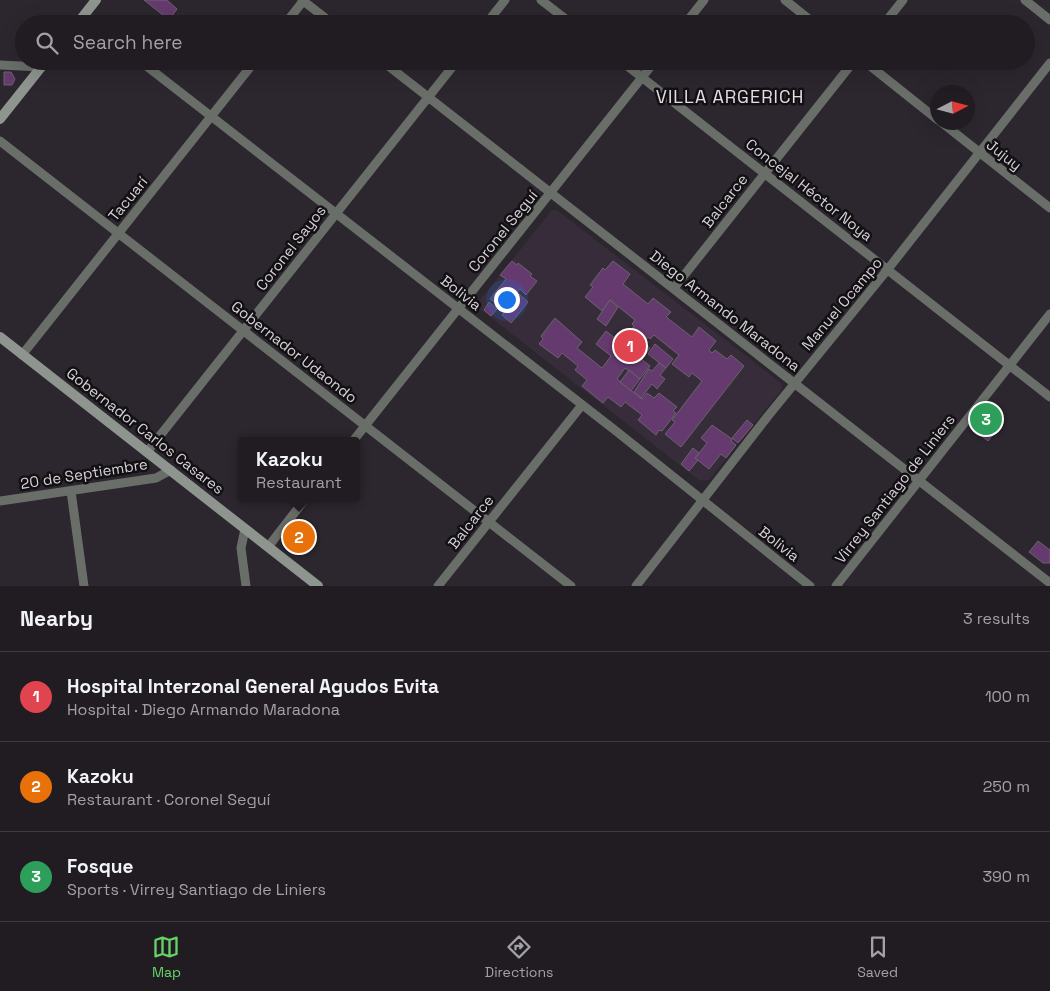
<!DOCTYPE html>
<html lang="en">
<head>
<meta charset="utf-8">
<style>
	:root { --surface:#211c22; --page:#2d292f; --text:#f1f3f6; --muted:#a2a1a5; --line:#3e3a40; --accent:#65d467 }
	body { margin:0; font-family:"Space Grotesk",sans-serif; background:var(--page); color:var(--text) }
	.compass { position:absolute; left:930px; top:85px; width:45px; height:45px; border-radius:50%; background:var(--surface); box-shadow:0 5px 20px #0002; rotate:84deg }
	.you { position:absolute; left:506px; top:299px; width:18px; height:18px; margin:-12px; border:4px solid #fff; border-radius:50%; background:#1a73e8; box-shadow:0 0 0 8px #1a73e833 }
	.badge { display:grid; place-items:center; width:32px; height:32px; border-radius:50%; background:var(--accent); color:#fff; font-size:16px; font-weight:700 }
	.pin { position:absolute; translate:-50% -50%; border:2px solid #fff; box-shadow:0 1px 5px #0006 }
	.popup { position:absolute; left:238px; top:437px; width:122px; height:65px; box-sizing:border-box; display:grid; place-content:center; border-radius:5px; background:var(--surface); filter:drop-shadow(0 1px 4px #0005); font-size:16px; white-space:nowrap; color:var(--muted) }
	.popup b { font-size:19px; color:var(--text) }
	.popup::after { content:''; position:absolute; left:50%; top:100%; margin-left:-10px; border:10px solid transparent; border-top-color:var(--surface) }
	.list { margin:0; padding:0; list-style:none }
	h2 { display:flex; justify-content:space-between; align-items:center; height:65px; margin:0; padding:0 20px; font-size:21px }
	h2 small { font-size:16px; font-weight:400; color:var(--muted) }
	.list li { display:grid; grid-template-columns:32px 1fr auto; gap:15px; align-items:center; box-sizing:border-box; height:90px; padding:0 20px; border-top:1px solid var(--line) }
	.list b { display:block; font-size:19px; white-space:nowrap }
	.list p { margin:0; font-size:16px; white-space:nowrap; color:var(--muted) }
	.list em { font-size:16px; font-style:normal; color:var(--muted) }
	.icon { flex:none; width:28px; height:28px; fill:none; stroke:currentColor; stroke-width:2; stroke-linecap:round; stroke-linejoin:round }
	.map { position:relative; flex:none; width:1050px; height:586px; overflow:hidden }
	.search { position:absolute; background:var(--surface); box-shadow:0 5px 20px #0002; left:15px; right:15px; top:15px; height:55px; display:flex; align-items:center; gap:12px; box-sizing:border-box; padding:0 18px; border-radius:28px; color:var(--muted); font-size:19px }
	.sheet { height:335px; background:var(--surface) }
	nav { display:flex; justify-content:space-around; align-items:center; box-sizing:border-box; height:70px; border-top:1px solid var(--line); background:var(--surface); font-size:14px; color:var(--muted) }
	nav a { display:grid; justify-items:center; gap:2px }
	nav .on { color:var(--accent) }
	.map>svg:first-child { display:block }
</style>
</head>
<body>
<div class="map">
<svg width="1050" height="586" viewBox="0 0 1050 586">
	<rect width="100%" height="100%" fill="#2c262e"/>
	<!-- built -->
	<path fill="#372c39" d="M552 210H557L781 383 782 389 709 480 700 481 480 309 479 301Z"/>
	<!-- building -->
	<g fill="#653a6e" stroke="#6b636d">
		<path d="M144 0H167L177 9 169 20Z"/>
		<path d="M4 72H11L15 79 12 85H4Z"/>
		<path d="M512 261 517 265 518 263 532 274 530 276 537 281 526 295 520 289 503 309 490 299 506 279 500 275Z"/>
		<path d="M613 261 630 274 623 284 648 304 653 298 671 312 666 317 692 337 699 327 716 341 709 350 712 353 715 350 727 359 731 355 744 366 681 447 665 434 675 422 672 420 702 381 692 373 689 377 672 364 679 355 654 335 650 339 648 337 635 354 650 366 640 379 625 368 617 379 642 399 647 393 654 398 659 393 677 407 673 411 676 413 662 431 659 430 656 435 638 420 642 415 625 402 621 407 608 397 603 403 582 386 587 380 575 370 578 366 562 353 558 358 539 344 543 339 541 336 555 318 582 342 577 348 602 368 611 356 596 344 606 331 621 343 634 326 632 324 635 320 610 300 602 311 585 297 593 287 590 285 603 268 605 270Z"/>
		<path d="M519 294 528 302 511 323 502 315Z"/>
		<path d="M610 300 618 307 606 326 597 319Z"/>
		<path d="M489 302 497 309 491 316 484 310Z"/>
		<path d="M643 343 650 348 642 359 635 354Z"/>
		<path d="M655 344 673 359 666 368 648 354Z"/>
		<path d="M659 363 666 368 660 375 665 379 657 389 652 384 641 398 634 392 649 369 652 371Z"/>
		<path d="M629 370 640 379 631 391 620 382Z"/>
		<path d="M988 414 1001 425 988 441 974 430Z"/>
		<path d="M747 420 753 425 738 443 732 438Z"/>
		<path d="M712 425 732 439 731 441 736 445 726 458 721 454 709 469 695 458 707 443 701 438Z"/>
		<path d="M693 448 699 453 695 458 698 460 689 471 681 464Z"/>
		<path d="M302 526 315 537 306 549 293 539Z"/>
		<path d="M1038 541 1050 550V563H1043L1029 552Z"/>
	</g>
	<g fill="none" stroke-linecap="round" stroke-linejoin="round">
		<!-- street -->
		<g stroke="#6a6e69" stroke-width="9">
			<path d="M302 0 333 24"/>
			<path d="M541 0 572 24"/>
			<path d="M785 0 815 24"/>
			<path d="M1025 0 1050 20"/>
			<path d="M83 17 92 24"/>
			<path d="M285 24 304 0"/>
			<path d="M486 24 505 0"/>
			<path d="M685 24 704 0"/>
			<path d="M884 24 903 0"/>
			<path d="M140 61 616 431 810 586"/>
			<path d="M382 61 1050 583"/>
			<path d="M621 61 1050 397"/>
			<path d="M864 61 938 120"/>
			<path d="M0 65 41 67"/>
			<path d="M941 122 1050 208"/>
			<path d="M0 141 571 586"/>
			<path d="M674 288 854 61"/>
			<path d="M22 355 255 61"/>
			<path d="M353 441 655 61"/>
			<path d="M147 452 457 61"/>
			<path d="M71 491 84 586"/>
			<path d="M0 501 156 478 171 470"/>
			<path d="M245 529 241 548 246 586"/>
			<path d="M268 547 306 498"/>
			<path d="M438 586 582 405"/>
			<path d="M636 586 768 416 888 269 1050 63"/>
			<path d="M836 586 1050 314"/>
		</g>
		<!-- secondary -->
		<g stroke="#8e958e" stroke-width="10">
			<path d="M77 24 96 0"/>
			<path d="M0 119 46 61"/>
			<path d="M0 337 318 586"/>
		</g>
	</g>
	<g text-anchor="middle" stroke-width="5" stroke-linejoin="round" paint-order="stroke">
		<!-- street labels -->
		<g font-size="15" fill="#d5d1d6" stroke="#131014">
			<text transform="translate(1004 155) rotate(38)" y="5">Jujuy</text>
			<text transform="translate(809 190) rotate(38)" y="5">Concejal Héctor Noya</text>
			<text transform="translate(128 199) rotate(-51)" y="5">Tacuarí</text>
			<text transform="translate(725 201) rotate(-52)" y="5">Balcarce</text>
			<text transform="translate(503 231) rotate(-51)" y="5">Coronel Seguí</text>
			<text transform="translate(291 248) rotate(-52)" y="5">Coronel Sayos</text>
			<text transform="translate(461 293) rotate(38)" y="5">Bolivia</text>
			<text transform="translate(842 304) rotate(-50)" y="5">Manuel Ocampo</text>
			<text transform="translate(725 311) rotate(38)" y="5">Diego Armando Maradona</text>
			<text transform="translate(294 352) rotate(38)" y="5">Gobernador Udaondo</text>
			<text transform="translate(145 431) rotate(38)" y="5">Gobernador Carlos Casares</text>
			<text transform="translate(84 474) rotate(-9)" y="5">20 de Septiembre</text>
			<text transform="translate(895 489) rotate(-52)" y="5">Virrey Santiago de Liniers</text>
			<text transform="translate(471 522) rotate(-52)" y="5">Balcarce</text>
			<text transform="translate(779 544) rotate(38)" y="5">Bolivia</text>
		</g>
		<!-- quarter labels -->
		<g font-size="18" letter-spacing="1" fill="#e5dce6" stroke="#131014">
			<text x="730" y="103">VILLA ARGERICH</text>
		</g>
	</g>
</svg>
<svg class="compass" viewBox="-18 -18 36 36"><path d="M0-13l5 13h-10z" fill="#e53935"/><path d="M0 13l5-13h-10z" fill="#a2a1a5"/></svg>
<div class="you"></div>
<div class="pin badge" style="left:630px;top:346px;background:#e0444e">1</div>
<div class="pin badge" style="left:299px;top:537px;background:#e8710a">2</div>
<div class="popup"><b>Kazoku</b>Restaurant</div>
<div class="pin badge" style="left:986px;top:419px;background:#2e9e5b">3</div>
<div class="search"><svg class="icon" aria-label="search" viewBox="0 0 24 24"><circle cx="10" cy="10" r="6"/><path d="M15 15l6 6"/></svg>Search here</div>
</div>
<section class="sheet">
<h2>Nearby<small>3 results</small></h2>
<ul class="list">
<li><span class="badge" style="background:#e0444e">1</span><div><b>Hospital Interzonal General Agudos Evita</b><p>Hospital · Diego Armando Maradona</p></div><em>100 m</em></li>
<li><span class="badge" style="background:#e8710a">2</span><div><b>Kazoku</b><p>Restaurant · Coronel Seguí</p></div><em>250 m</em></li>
<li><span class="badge" style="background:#2e9e5b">3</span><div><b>Fosque</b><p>Sports · Virrey Santiago de Liniers</p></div><em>390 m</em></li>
</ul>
</section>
<nav>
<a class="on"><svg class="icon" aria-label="map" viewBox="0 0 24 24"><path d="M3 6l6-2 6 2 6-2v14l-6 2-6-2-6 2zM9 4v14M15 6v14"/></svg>Map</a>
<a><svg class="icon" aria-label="directions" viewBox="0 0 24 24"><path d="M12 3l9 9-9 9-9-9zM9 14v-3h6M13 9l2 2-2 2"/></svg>Directions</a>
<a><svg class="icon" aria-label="saved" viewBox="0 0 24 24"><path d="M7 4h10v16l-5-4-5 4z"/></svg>Saved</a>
</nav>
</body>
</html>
